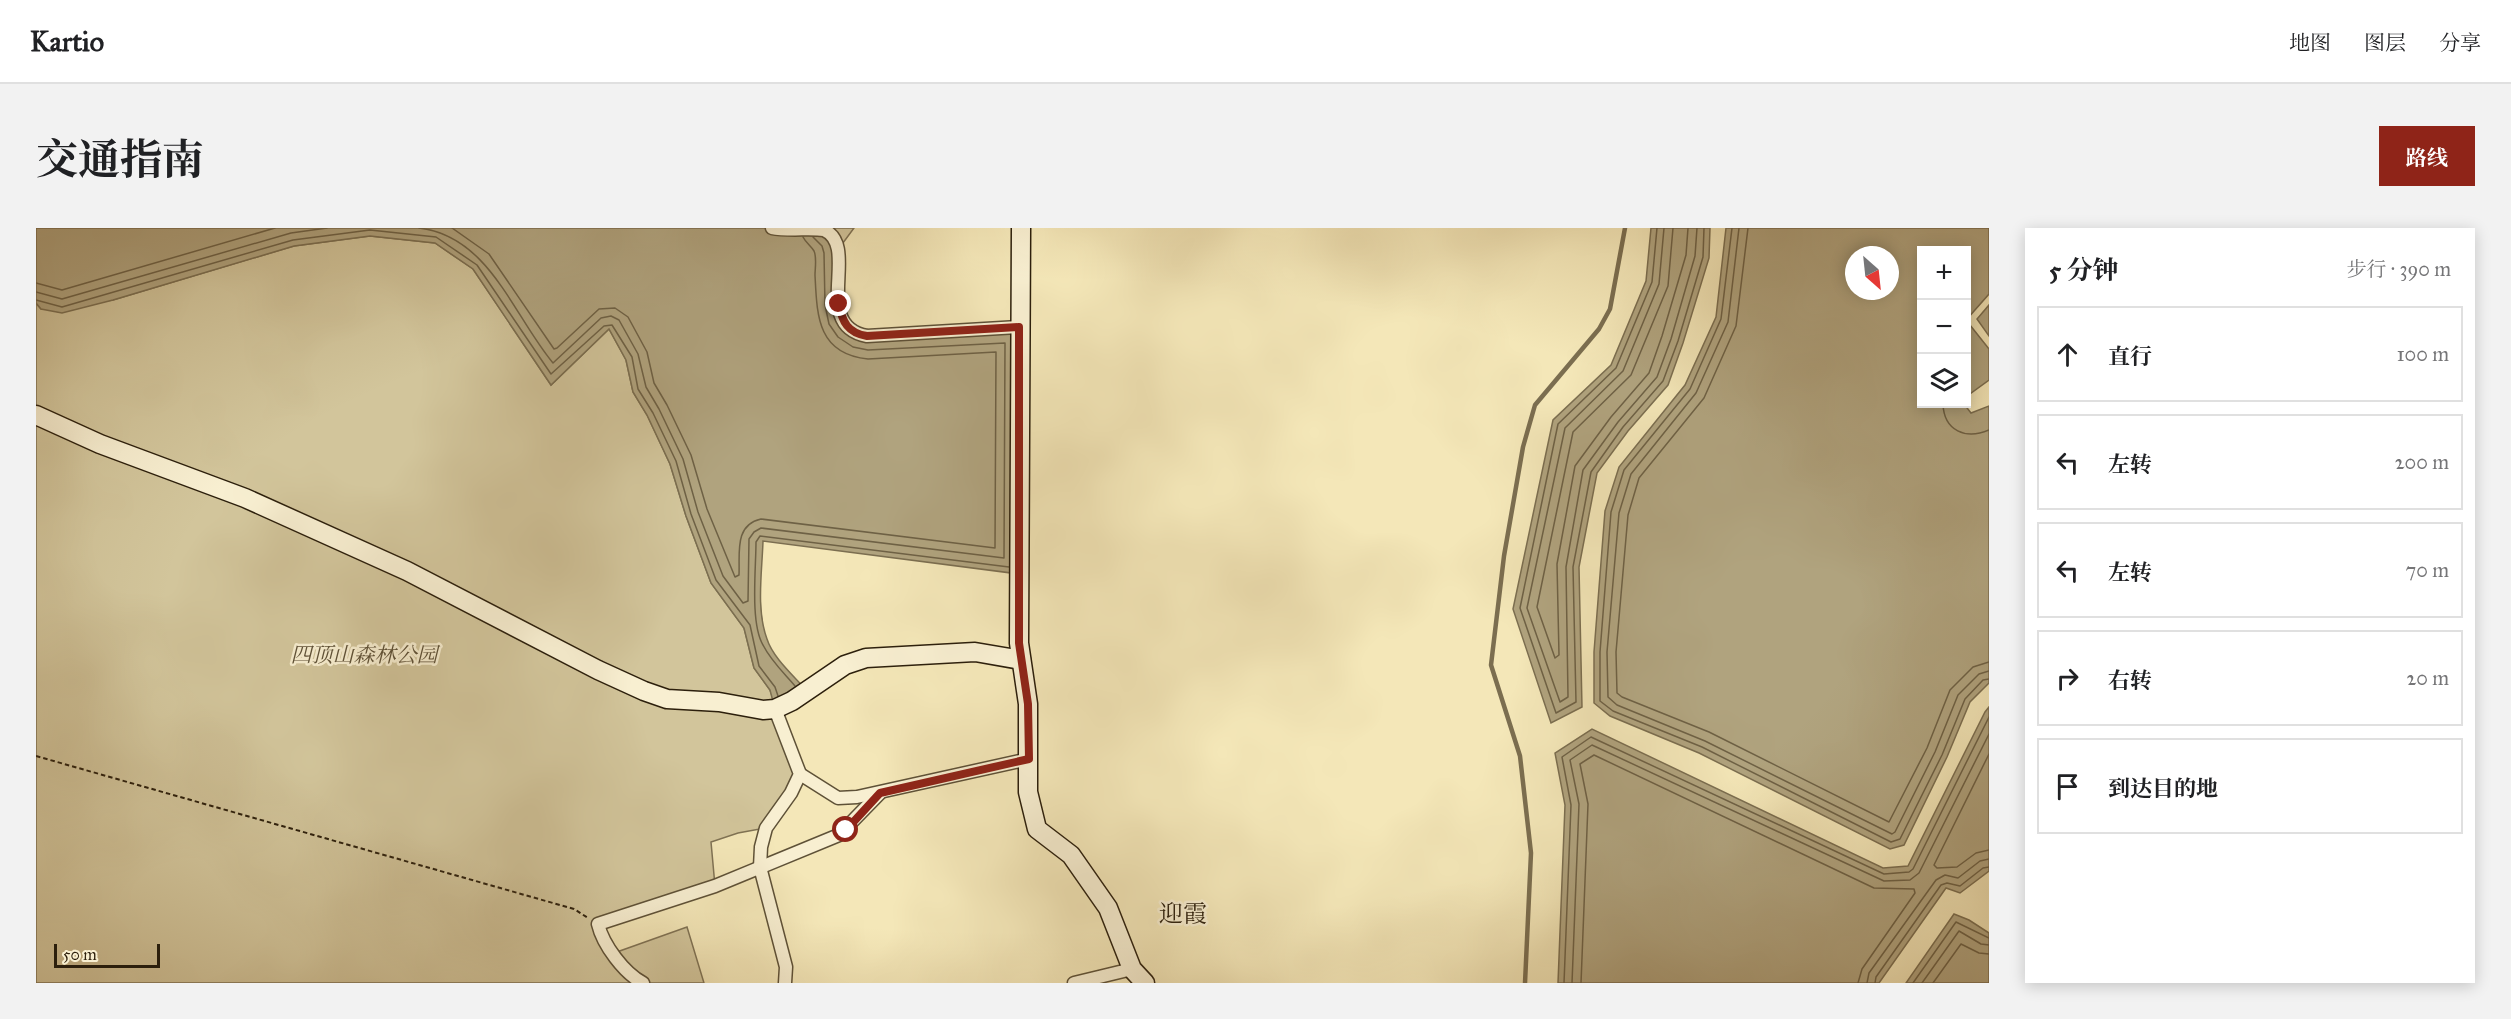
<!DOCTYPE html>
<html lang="zh">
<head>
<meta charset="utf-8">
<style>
	:root { --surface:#fff; --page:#f2f2f2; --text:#202124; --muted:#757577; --line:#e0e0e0; --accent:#8f2418 }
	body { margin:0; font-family:"IM FELL Great Primer","Noto Serif SC",serif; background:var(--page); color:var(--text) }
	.controls { position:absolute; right:18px; top:18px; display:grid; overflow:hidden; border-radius:0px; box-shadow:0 3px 15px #0003 }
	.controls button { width:54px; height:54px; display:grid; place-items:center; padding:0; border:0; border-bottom:2px solid var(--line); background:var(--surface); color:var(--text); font:30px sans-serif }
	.compass { position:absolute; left:1809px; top:18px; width:54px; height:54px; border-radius:50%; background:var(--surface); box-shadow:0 3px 15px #0003; rotate:153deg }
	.scale { position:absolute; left:18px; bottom:15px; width:106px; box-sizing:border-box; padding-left:6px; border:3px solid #2c1f0c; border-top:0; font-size:16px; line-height:21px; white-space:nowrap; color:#2c1f0c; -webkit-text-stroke:4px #f8efd1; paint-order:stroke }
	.stop { position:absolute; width:18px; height:18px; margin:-14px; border:4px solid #8f2418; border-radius:50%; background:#fff }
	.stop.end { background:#8f2418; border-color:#fff; box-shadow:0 2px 6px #0008 }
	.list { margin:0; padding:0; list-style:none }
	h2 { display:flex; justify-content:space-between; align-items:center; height:78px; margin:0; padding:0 24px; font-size:26px }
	h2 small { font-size:20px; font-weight:400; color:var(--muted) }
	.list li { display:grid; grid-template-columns:39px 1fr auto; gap:18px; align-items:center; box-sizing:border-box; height:96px; margin:0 12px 12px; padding:0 12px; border:2px solid var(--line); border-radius:0px }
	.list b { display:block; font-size:22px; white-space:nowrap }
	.list em { font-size:20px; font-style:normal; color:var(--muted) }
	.icon { flex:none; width:33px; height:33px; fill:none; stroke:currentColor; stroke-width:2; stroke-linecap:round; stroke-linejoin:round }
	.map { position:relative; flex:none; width:1953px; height:755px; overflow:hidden; border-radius:0px }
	header { display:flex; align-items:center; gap:36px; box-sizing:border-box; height:84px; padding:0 30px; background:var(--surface); border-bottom:2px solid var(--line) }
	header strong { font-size:28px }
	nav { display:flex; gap:33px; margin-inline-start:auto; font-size:21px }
	.intro { display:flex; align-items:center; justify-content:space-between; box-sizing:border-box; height:144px; padding:0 36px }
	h1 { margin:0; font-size:42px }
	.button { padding:15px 27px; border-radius:0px; background:var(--accent); color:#fff; font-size:21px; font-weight:700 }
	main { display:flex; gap:36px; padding:0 36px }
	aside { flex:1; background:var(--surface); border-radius:0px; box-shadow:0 3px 15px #0003 }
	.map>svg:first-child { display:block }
</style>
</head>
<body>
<header>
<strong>Kartio</strong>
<nav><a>地图</a><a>图层</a><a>分享</a></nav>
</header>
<div class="intro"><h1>交通指南</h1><a class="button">路线</a></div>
<main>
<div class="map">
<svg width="1953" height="755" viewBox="0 0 1953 755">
	<rect width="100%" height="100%" fill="#f4e7b8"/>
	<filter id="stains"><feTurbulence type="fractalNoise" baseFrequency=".00333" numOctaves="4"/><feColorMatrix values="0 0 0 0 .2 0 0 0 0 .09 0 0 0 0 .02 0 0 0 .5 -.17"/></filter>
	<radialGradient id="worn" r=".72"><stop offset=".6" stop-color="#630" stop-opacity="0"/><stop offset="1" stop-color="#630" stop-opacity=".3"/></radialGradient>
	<!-- green -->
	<g fill="#d2c59b" stroke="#7f7254" stroke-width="1.5">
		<path d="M736 0H818L801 23Z"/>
		<path d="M334 8 399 15 437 41 515 157 573 101 590 132 597 164 611 187 634 236 650 288 675 355 708 400 718 440 734 462 764 546 730 600 702 605 675 614 679 658 562 696 578 725 651 699 668 755H0V75L5 81 77 72 258 18Z"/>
	</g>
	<!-- water -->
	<g fill="#b0a37e" stroke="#7b6e50" stroke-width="1.5" fill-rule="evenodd">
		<path d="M0 0H736L768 1 797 10 803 76 815 103 983 99V346L727 313C726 345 720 381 731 411 737 430 758 448 771 463L739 481 734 462 718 440 708 400 675 355 650 288 634 236 611 187 597 164 590 132 573 101 515 157 437 41 399 15 334 8 258 18 77 72 26 85 5 81 0 75Z"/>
		<path d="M1615 0H1674L1673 30 1647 115 1632 157 1592 203 1561 245 1543 339 1546 479 1515 495 1477 381 1517 192 1575 137 1610 53Z"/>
		<path d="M1690 0H1953V66L1931 91 1930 22H1886V176H1928L1935 185 1953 178V455L1934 474 1911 529 1868 617 1854 621 1663 525 1574 488 1558 475V424L1569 283 1583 239 1649 157 1680 89ZM1818 27H1854V63H1818Z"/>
		<path d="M1953 77V108L1941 91Z"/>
		<path d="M1930 92 1953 121V152L1931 168Z"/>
		<path d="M1953 479V643L1924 665 1910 660 1843 755H1522L1529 577 1519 525 1556 501 1847 640 1872 638 1949 484Z"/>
		<path d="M1918 686 1933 692 1953 705V755H1870Z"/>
	</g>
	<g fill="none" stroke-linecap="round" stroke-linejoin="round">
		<!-- shore -->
		<g stroke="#6e6145" stroke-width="1.5">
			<path d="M383 0C453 8 477 87 517 135L565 90 575 88 583 92 602 126 610 159 623 181 647 231 662 284 687 348 707 375 712 373 713 311 718 304 725 300 968 330 969 115 832 122 817 119 802 109 793 96 789 77 788 25 786 18 777 9"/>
			<path d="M416 0 453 26 518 121 521 120 563 81 579 80 592 89 611 124 618 155 631 177 655 227 671 281 699 349 703 347C704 325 698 297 725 291L959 320 960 124 832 131C781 126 781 87 779 47 779 41 781 29 778 23 775 18 770 15 767 9"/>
			<path d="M1621 0 1616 54 1580 140 1522 196 1484 380 1520 485 1540 474 1537 339 1555 244 1587 199 1627 153 1642 113 1667 29 1668 0"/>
			<path d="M1628 0 1623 56 1587 143 1529 200 1491 380 1524 474 1532 469 1530 339 1547 242 1582 194 1621 149 1635 111 1659 28 1661 0"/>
			<path d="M1637 0 1632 58 1595 147 1537 204 1501 379 1519 430 1523 427 1521 336 1539 238 1575 189 1613 145 1626 108 1650 27 1652 0"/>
			<path d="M1696 0 1685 91 1654 161 1588 242 1575 284 1564 424V473L1577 483 1666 519 1855 614 1864 611 1906 527 1929 471 1947 452 1953 451"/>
			<path d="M1703 0 1692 94 1660 165 1595 246 1583 285 1571 424 1572 469 1581 477 1669 513 1856 606 1859 604 1899 524 1922 467 1943 446 1953 443"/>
			<path d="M1712 0 1700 98 1668 170 1603 250 1592 287 1580 424 1581 465 1586 469 1673 504 1853 594 1891 520 1914 462 1937 439 1953 434"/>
			<path d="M0 55 26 62 239 0"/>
			<path d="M0 64 26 71 255 5 291 0"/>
			<path d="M0 72 26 79 257 12 334 2 400 9 441 37 515 146 568 98 576 97 596 129 602 161 617 185 640 233 655 286 680 352 714 397 723 438 739 459 742 468"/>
			<path d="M1907 176C1908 203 1930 212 1953 202"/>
			<path d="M759 458C748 445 735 433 727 417 714 395 720 341 720 314L724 308 973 339"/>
			<path d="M1953 526 1898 637 1901 640 1921 639 1940 625 1953 622"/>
			<path d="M1528 755 1535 577 1526 529 1555 509 1848 646 1873 644 1877 641 1953 489"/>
			<path d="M1536 755 1543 576 1534 532 1556 517 1848 653 1874 652 1883 645 1953 506"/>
			<path d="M1545 755 1552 576 1544 536 1558 527 1838 660 1878 661 1879 665 1826 741 1822 755"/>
			<path d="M1831 755 1833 745 1900 652 1909 647 1922 650 1944 633 1953 631"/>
			<path d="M1839 755 1840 749 1905 657 1911 655 1924 658 1947 640 1953 639"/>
			<path d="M1877 755 1920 694 1953 710"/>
			<path d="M1886 755 1923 703 1945 716 1953 717"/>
			<path d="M1897 755 1925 716 1943 725 1953 726"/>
		</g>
		<!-- stream -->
		<path stroke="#7b6e50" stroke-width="4.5" d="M1489 755 1495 625 1484 528 1455 437 1468 328 1487 219 1499 177 1563 101 1574 81 1589 0"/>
		<!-- street casing -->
		<g stroke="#5e5137" stroke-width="15">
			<g id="street">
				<path d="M736 0C751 3 775 0 788 2 825 18 774 98 831 108L983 99"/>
				<path d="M739 481 764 546 755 565 730 600 725 619 724 639 750 739 749 755"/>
				<path d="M764 546 802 570 821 569 993 531"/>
				<path d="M607 755C588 745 567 717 562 696L679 658 803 607 844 565"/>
				<path d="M1038 755 1096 741"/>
			</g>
		</g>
		<!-- secondary casing -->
		<g stroke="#2c1f0c" stroke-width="21">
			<g id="secondary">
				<path d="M985 0 983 415 992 476V564L1001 601 1035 627 1072 680 1096 741 1109 755"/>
				<path d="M0 187 64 216 209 270 371 343 562 442 608 463 631 471 683 474 727 482 739 481 756 473 809 437 830 430 939 424 985 432"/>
			</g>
		</g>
		<!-- path -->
		<path stroke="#2c1f0c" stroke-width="2" stroke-dasharray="4.5 3" stroke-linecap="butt" d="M0 528 538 681 552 690"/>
		<!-- street -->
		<use href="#street" stroke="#f8efd1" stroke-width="12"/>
		<!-- secondary -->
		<use href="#secondary" stroke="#f8efd1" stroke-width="18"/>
	</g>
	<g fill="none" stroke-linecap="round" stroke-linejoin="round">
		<!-- route -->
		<path stroke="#8f2418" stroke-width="8" d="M803 76C806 94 812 105 831 108L983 99V415L992 476 993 531 844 565 810 602"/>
	</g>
	<g text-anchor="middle" stroke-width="5" stroke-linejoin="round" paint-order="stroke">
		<!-- park labels -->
		<g font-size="21" font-style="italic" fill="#5e5137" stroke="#f8efd1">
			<text x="328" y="434">四顶山森林公园</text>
		</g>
		<!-- quarter labels -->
		<g font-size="24" fill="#2c1f0c" stroke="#f8efd1">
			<text x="1147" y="694">迎霞</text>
		</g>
	</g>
	<rect width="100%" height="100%" filter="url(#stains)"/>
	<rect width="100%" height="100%" fill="url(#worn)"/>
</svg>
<div class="controls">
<button>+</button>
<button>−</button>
<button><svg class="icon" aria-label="layers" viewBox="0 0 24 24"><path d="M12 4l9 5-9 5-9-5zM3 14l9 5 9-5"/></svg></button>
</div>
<svg class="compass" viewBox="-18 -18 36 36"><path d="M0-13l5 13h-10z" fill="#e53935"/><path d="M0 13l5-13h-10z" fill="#757577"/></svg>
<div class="scale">50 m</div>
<div class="stop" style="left:810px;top:602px"></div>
<div class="stop end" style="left:803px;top:76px"></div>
</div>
<aside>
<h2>5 分钟<small>步行 · 390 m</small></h2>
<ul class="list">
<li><svg class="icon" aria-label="ahead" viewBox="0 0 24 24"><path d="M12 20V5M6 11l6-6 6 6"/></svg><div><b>直行</b></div><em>100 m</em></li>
<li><svg class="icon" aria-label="left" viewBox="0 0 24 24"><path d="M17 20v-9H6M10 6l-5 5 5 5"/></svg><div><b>左转</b></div><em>200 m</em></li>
<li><svg class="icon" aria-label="left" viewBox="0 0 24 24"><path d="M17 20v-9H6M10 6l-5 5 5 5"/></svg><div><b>左转</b></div><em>70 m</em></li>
<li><svg class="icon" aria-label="right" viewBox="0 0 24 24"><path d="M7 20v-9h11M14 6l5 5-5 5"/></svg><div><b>右转</b></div><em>20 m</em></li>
<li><svg class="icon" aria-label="arrive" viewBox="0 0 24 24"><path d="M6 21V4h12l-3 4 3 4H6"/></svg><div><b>到达目的地</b></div></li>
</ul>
</aside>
</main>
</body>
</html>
